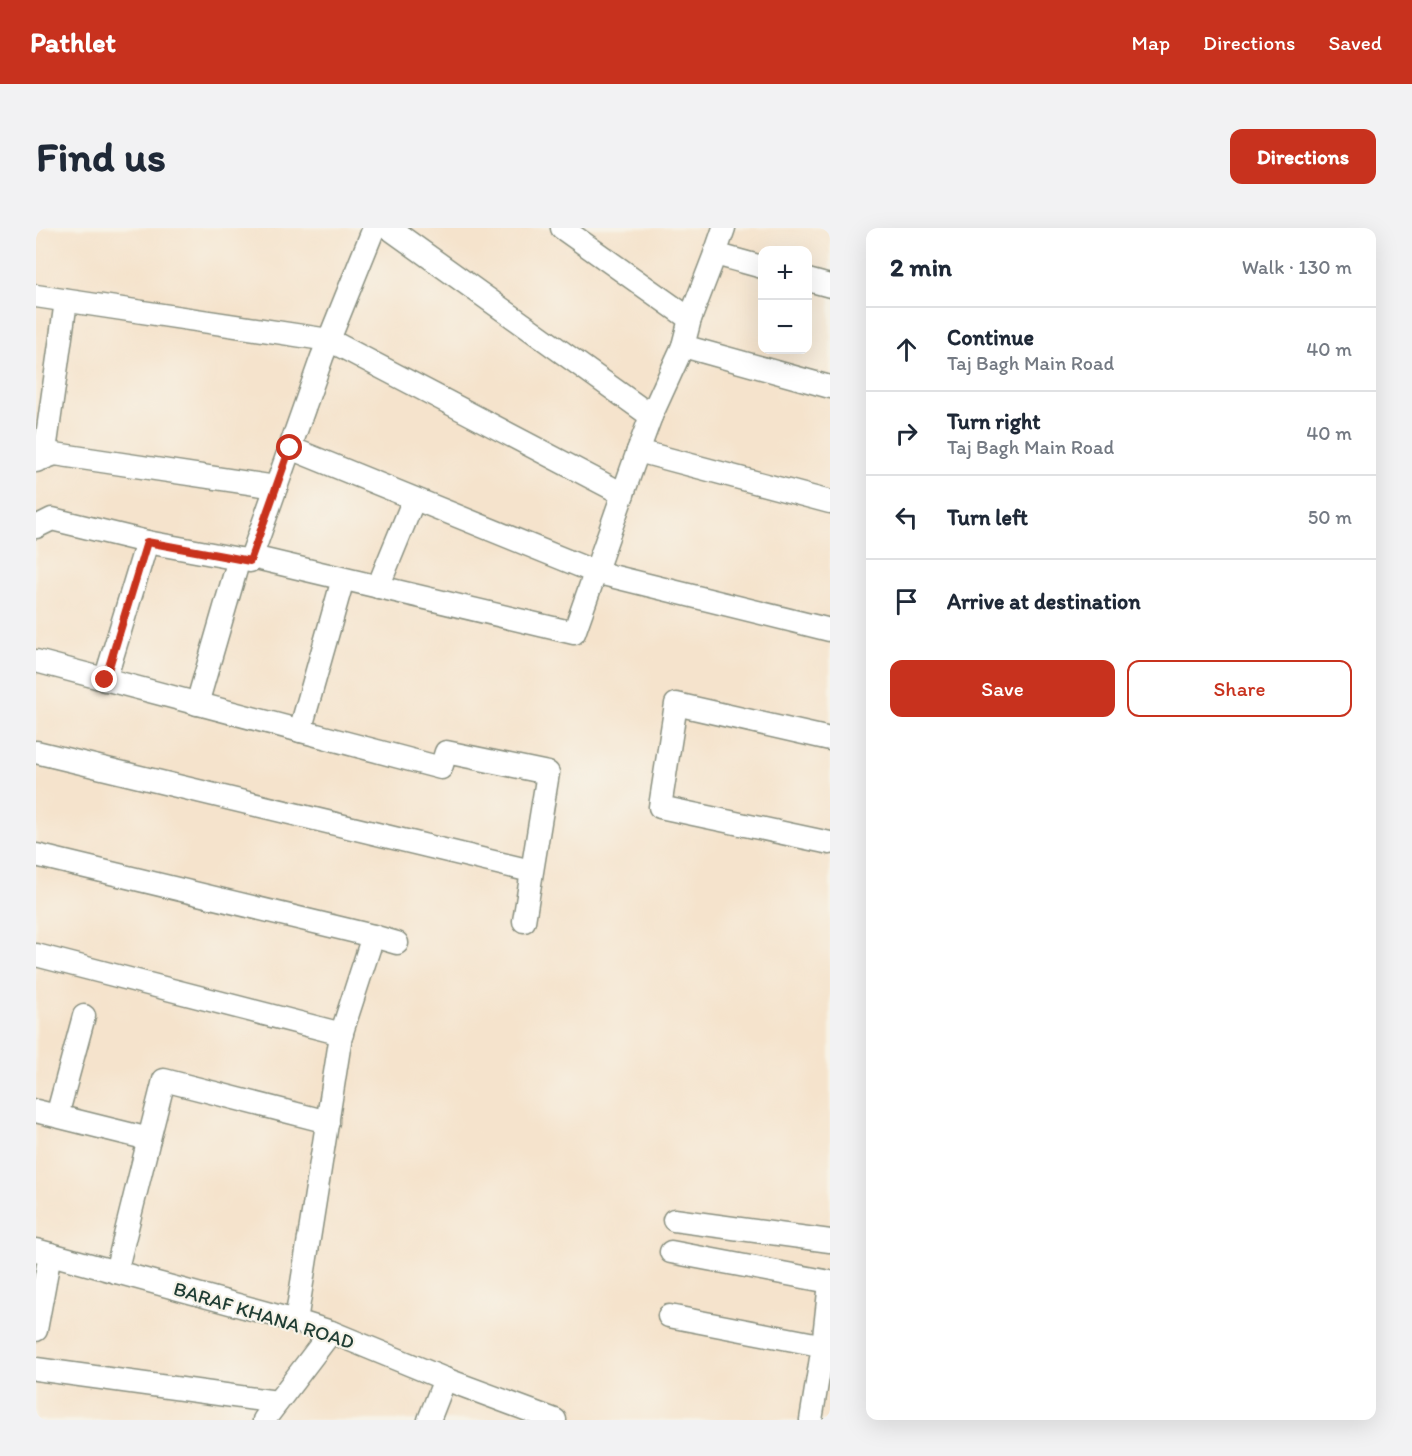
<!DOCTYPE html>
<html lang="en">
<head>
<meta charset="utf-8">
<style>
	:root { --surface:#fff; --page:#f2f2f3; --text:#1f2937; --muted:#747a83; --line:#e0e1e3; --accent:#c8321e }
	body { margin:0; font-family:Itim,sans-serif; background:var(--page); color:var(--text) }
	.controls { position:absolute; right:18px; top:18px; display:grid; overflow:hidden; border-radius:12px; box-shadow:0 6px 24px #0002 }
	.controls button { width:54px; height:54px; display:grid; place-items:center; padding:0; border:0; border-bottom:2px solid var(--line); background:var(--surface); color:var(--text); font:30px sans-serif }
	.stop { position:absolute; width:18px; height:18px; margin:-14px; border:4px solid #c8321e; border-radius:50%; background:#fff }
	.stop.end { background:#c8321e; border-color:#fff; box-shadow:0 2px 6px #0008 }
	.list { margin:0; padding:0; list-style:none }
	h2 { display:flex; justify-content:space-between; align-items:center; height:78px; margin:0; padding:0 24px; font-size:26px }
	h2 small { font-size:20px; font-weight:400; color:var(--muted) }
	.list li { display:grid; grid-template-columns:39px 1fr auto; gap:18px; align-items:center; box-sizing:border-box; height:84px; padding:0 24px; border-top:2px solid var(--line) }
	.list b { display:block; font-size:22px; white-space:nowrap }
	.list p { margin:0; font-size:20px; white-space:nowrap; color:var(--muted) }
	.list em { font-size:20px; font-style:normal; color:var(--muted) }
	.actions { display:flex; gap:12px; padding:18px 24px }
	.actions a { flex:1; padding:14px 0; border:2px solid var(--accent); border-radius:12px; text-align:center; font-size:21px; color:var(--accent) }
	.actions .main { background:var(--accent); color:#fff }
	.icon { flex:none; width:33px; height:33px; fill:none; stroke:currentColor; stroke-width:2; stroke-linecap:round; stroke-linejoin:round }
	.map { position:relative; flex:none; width:794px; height:1192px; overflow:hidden; border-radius:12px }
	header { display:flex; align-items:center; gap:36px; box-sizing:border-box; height:84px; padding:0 30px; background:var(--accent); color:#fff }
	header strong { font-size:28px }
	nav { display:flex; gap:33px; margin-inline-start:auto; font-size:21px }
	.intro { display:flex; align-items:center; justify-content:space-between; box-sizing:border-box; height:144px; padding:0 36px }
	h1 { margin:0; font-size:42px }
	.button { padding:15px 27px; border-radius:12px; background:var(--accent); color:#fff; font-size:21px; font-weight:700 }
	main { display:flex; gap:36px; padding:0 36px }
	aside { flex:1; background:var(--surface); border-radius:12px; box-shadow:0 6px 24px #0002 }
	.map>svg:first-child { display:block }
</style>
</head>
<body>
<header>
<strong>Pathlet</strong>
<nav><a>Map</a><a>Directions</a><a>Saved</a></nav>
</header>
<div class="intro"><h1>Find us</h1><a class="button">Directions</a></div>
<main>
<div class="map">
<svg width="794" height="1192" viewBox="0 0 794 1192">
	<rect width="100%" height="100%" fill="#f7f3e8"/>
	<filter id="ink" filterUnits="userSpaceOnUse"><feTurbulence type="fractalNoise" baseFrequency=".0167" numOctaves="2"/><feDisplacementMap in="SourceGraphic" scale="12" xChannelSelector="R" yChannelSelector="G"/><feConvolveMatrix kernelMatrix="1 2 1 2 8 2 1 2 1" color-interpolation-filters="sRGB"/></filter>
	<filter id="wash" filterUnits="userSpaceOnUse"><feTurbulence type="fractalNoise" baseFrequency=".008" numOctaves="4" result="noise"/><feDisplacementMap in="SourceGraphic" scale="24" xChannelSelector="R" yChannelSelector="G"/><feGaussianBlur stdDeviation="1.35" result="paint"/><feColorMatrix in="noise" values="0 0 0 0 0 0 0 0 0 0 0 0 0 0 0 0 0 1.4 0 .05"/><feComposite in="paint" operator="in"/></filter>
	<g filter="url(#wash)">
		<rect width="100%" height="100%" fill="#f5e3cc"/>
	</g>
	<g filter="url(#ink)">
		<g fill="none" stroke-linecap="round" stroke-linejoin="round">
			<!-- minor casing -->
			<g stroke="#8a9080" stroke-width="25">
				<g id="minor">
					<path d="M353 0 615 188"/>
					<path d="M526 0 654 91"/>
					<path d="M679 26 726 39"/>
					<path d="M772 52 794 58"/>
					<path d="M0 68 293 112 587 266"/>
					<path d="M647 118 794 159"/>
					<path d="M254 220 559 344 794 402"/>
					<path d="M602 223 794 274"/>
					<path d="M8 230 30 73"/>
					<path d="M0 233 19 226 240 259"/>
					<path d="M0 299 16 291 111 314 214 333 286 129 338 0"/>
					<path d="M216 329 538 405 602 223 615 188 647 118 654 91 679 26 688 0"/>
					<path d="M342 359 378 271"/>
					<path d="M0 433 405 540 410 524 512 545 488 693"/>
					<path d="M69 452 111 314"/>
					<path d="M161 476 203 331"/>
					<path d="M264 503 307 351"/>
					<path d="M794 511 640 476 624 579 794 615"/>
					<path d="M0 524 495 643"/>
					<path d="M0 627 337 708 361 715"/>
					<path d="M0 727 306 806"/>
					<path d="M0 883 113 911 80 1044"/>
					<path d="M21 888 48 788"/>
					<path d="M113 911 128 852 292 894"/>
					<path d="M638 992 794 1013"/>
					<path d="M0 1022 260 1093 295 1104 409 1151 519 1192"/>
					<path d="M635 1024 794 1054"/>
					<path d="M633 1088 794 1119"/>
					<path d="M260 1093 305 807 337 708"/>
					<path d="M0 1102 14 1026"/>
					<path d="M0 1141 241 1174"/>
					<path d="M228 1192 295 1104"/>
					<path d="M393 1192 409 1151"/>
					<path d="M775 1192 787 1118 794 1055"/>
				</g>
			</g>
			<!-- minor -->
			<use href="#minor" stroke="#fff" stroke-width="22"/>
		</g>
	</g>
	<g fill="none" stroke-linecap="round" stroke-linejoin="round" filter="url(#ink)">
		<!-- route -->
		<path stroke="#c8321e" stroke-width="8" d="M69 452 111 314 214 333 254 220"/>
	</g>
	<g text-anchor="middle" stroke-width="4.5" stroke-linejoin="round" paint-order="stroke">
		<!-- street labels -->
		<g font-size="20" fill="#1f3d34" stroke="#f7f3e8">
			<text transform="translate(228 1087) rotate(17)" y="7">BARAF KHANA ROAD</text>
		</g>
	</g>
</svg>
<div class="controls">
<button>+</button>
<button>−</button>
</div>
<div class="stop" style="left:254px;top:220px"></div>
<div class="stop end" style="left:69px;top:452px"></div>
</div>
<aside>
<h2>2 min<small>Walk · 130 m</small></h2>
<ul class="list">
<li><svg class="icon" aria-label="ahead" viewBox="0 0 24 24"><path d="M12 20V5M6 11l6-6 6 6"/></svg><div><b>Continue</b><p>Taj Bagh Main Road</p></div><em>40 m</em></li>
<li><svg class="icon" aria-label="right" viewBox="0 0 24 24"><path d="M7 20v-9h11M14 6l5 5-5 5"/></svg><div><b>Turn right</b><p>Taj Bagh Main Road</p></div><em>40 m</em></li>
<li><svg class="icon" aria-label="left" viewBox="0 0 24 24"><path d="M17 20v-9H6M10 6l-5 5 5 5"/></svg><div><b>Turn left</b></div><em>50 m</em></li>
<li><svg class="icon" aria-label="arrive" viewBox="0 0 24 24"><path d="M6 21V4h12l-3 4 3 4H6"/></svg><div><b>Arrive at destination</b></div></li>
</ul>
<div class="actions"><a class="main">Save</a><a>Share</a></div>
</aside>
</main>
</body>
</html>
